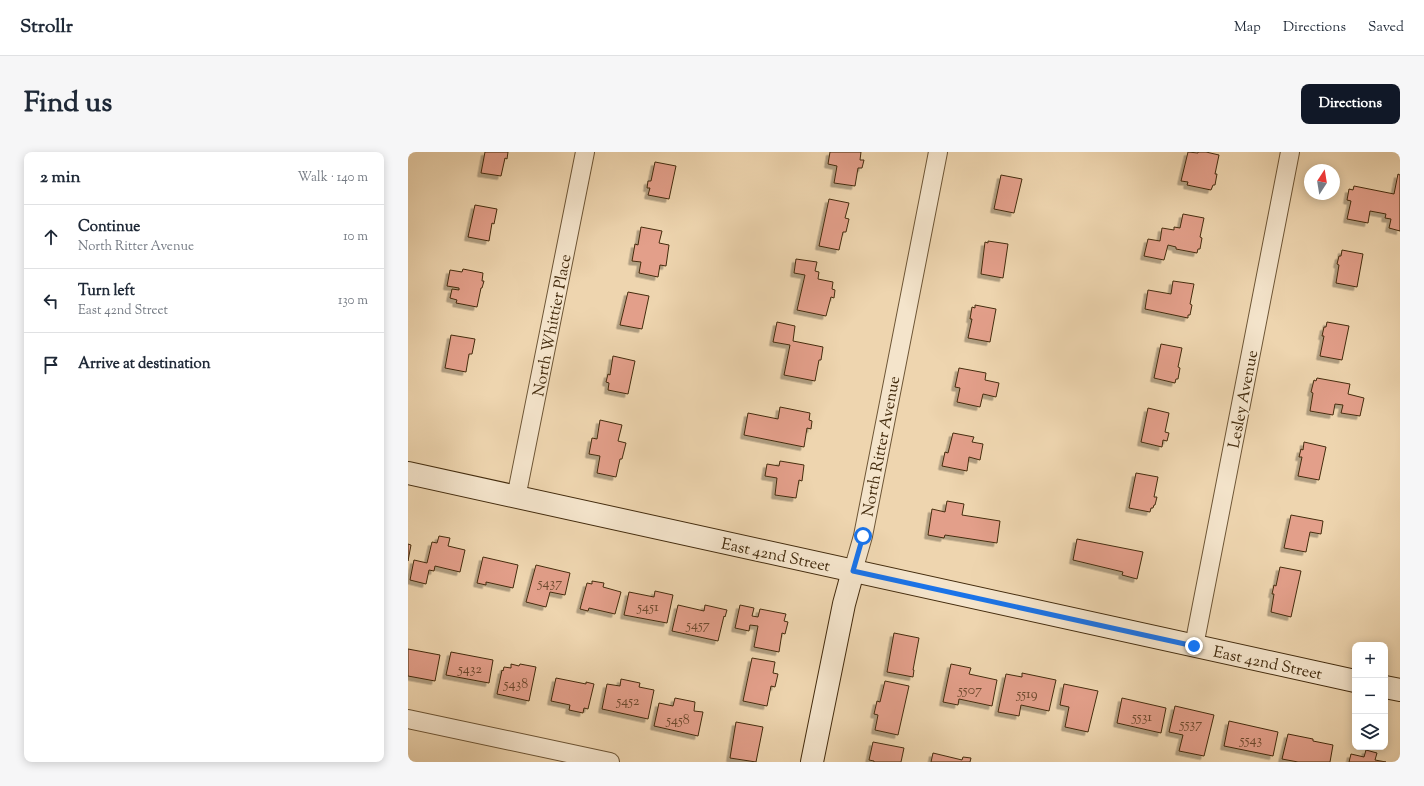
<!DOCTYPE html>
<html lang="en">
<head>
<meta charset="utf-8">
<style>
	:root { --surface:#fff; --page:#f6f6f7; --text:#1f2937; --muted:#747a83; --line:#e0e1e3; --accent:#111827 }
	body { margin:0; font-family:"Sorts Mill Goudy",serif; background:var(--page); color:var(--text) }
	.controls { position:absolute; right:12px; bottom:12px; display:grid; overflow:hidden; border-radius:8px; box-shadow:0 2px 10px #0003 }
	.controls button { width:36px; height:36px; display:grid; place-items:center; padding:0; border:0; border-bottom:1px solid var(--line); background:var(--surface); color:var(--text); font:20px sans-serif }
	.compass { position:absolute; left:896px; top:12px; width:36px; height:36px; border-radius:50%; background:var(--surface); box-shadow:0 2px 10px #0003; rotate:12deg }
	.stop { position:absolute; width:12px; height:12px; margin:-9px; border:3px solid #1a73e8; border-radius:50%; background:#fff }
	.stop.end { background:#1a73e8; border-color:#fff; box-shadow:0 1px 4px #0008 }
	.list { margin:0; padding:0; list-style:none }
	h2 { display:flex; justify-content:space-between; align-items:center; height:52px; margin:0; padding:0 16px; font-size:17px }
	h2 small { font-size:13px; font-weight:400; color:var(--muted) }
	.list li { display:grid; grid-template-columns:26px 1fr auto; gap:12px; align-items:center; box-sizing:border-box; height:64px; padding:0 16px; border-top:1px solid var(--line) }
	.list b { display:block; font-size:15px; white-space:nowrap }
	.list p { margin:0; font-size:13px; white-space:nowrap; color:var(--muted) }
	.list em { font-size:13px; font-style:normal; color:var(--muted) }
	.icon { flex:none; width:22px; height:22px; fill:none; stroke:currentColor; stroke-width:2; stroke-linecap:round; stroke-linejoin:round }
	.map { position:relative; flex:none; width:992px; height:610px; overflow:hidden; border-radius:8px }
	header { display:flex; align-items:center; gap:24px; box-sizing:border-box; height:56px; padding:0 20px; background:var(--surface); border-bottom:1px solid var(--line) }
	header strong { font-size:19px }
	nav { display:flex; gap:22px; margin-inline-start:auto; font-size:14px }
	.intro { display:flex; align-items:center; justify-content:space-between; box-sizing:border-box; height:96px; padding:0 24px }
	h1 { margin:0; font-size:28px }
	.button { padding:10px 18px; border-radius:8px; background:var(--accent); color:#fff; font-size:14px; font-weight:700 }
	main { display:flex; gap:24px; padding:0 24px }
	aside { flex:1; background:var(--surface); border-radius:8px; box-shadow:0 2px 10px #0003 }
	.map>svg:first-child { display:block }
</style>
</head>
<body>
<header>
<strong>Strollr</strong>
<nav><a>Map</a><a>Directions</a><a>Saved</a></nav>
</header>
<div class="intro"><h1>Find us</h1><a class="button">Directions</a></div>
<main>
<aside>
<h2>2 min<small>Walk · 140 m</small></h2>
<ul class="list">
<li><svg class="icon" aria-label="ahead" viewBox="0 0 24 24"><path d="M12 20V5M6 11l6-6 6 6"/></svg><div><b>Continue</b><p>North Ritter Avenue</p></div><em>10 m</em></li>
<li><svg class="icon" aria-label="left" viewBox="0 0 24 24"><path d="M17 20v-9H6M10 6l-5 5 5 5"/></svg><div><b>Turn left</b><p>East 42nd Street</p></div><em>130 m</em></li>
<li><svg class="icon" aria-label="arrive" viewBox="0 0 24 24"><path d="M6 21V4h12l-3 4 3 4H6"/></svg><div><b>Arrive at destination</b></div></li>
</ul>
</aside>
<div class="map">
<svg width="992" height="610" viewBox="0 0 992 610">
	<defs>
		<filter id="shadow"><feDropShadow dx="-3.5" dy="3.5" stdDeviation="0" flood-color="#0004"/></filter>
	</defs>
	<rect width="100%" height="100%" fill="#eed5af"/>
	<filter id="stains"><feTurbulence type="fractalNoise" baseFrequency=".005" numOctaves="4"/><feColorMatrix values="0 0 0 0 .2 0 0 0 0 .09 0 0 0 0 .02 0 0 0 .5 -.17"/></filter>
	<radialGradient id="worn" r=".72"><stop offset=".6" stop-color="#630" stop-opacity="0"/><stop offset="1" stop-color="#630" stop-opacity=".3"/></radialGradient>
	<!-- building -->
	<g fill="#e39f8a" stroke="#442c0e" filter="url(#shadow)">
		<path d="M77 0H100L99 7 97 6 93 24 73 21Z"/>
		<path d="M422 0H453L452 8H456L454 16H450L447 34 426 31 429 14 420 12Z"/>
		<path d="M780 0 790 1V0H798L811 3 807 22H809L807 33H805L803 38 779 33 780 30 773 29Z"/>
		<path d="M247 10 268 14 261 47 240 43 242 36H239L240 29H243Z"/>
		<path d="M990 22 992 23V79L981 76 983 67 977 66 978 62 962 59 960 71 939 67 943 49 939 48 941 37 945 38 946 34 986 42Z"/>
		<path d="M593 23 614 27 606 61 586 57Z"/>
		<path d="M421 47 441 51 437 66 441 67 438 80H435L431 98 411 94Z"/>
		<path d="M67 53 89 57 86 72 84 71 81 89 60 85Z"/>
		<path d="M775 62 796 66 792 85 794 86 792 97H790L789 101 768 97V95L760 93 756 108 736 104 740 87 752 89 754 76 766 78V75L772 76Z"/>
		<path d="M233 75 254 79 251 91 261 93 258 114 252 113 250 125 231 121 233 110 224 109 227 92 230 93Z"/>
		<path d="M580 89 600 92 595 126 573 122 577 90 580 91Z"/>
		<path d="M934 98 955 102 949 135 928 131 931 113 929 112 931 104H933Z"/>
		<path d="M388 107 409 110 407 119 411 120 410 127 425 130 424 137 427 138 426 146 423 145 418 164 389 158 397 123 386 121Z"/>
		<path d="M55 117 75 121 74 129H76L74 136H73L69 155 48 151 49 148 42 146 44 137 51 138V136L39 134 42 118 54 120Z"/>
		<path d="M765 129 786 132 782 152 784 153 782 163H780V166L737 157 740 138 763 142Z"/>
		<path d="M220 140 241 144 234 177 212 173Z"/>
		<path d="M567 153 588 157 582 190 560 186 564 167H562L564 155 567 156Z"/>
		<path d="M369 170 387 174 385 189 415 195 413 208H411L407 229 376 223 382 193 365 190Z"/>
		<path d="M919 170 941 174 934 208 912 204 916 184H914L916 175H918Z"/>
		<path d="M43 183 67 187 64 202H61L58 220 37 216Z"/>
		<path d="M753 192 774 196 770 215 772 216 770 227H768L767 231 746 226Z"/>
		<path d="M205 204 227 209 220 242 200 238 201 231 198 230 200 222 202 223Z"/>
		<path d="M551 216 578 221 577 228 591 231 588 245 575 242 572 255 549 250 552 236 547 235Z"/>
		<path d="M909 226 942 232 940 242 956 246 952 264 933 261 935 253 927 252 925 263 902 259 905 241 903 240 906 228 908 229Z"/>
		<path d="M372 255 402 261 401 268 404 269 403 277 399 276 396 295 336 283 340 261 370 267Z"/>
		<path d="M740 256 761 261 757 280 761 281 759 289 755 288 754 295 733 290Z"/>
		<path d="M192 268 214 273 210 289 218 291 214 307H212L208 325 189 321 192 304 181 302 184 286 189 287Z"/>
		<path d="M545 281 566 285 564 290 575 292 572 308 561 305 559 319 534 314 537 300 540 301Z"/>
		<path d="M896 290 918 295 911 328 890 324 894 305H891L893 297 895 298Z"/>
		<path d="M372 309 396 313 394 329 391 328 388 346 367 343 369 326 357 324 359 312 371 314Z"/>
		<path d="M728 321 750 325 746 345H749L747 353H746L745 356H743L742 360 721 356Z"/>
		<path d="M539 349 556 352 554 363 592 369 589 391 537 383 536 386 520 383 524 357 537 360Z"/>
		<path d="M883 363 915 369 913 382 902 380 898 400 876 396Z"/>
		<path d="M31 384 42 386 40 394 57 398 52 420 27 414 26 419 21 418 18 432 2 428 6 408 19 411 24 390 29 391Z"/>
		<path d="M669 387 735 400 729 427 714 423 715 420 665 408Z"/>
		<path d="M0 392 3 393 0 409Z"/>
		<path d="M75 405 110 413 105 436 78 430V433L69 431Z"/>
		<path d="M128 413 162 421 157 443 142 440 138 455 118 450Z"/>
		<path d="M872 415 893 419 883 465 863 460 866 442H864L866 433 868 434Z"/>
		<path d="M184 429 196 431 195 435 213 440 207 462 181 456 180 459 172 457 179 431 184 432Z"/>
		<path d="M247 439 265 443 259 471 216 463 221 440 246 445Z"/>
		<path d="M270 453 296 459 297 453 319 458 317 465 316 464 310 489 264 479Z"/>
		<path d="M332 453 346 456 344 464 350 465 352 457 378 462 376 469 380 470 377 482 374 481 371 500 346 495 350 474 342 473 341 479 327 476Z"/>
		<path d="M486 481 511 486 505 518H506L505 525 479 520Z"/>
		<path d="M0 497 32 503 27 529 0 524Z"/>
		<path d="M43 500 85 508 81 531 38 523Z"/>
		<path d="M344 506 367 510 365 521 370 522 367 535 363 534 359 554 335 549Z"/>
		<path d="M103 512 111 514 112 512 128 515 121 549 89 542 94 518 95 519 96 515 103 516Z"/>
		<path d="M543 512 563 516 561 522 589 528 584 554 551 547 550 553 535 550Z"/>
		<path d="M614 521 648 528 641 559 613 553 611 564 590 560 598 522 614 525Z"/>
		<path d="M148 526 178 532V530L186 532 180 557 176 556 175 561 161 558 162 553 143 549Z"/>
		<path d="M213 527 232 531 231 535 246 538 240 567 194 557 199 532 212 534Z"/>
		<path d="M477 529 501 534 490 583 467 578 470 563 466 562 469 549 472 550Z"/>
		<path d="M656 532 690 539 680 580 657 575 661 555 652 553Z"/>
		<path d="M267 546 287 550 286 559 295 560 290 584 246 574 251 551 265 554Z"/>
		<path d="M714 546 758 556 753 581 709 571Z"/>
		<path d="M767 554 806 563 796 604 771 599 775 583 761 580Z"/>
		<path d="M821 569 870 580 865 604 816 594Z"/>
		<path d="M328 570 355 575 348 610 322 606Z"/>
		<path d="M880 582 905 587V589L925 593 922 610H890L874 607Z"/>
		<path d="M465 590 496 596 493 610H466V609L461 608Z"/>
		<path d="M958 598 969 601 967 608 978 610H941L943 602 956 605Z"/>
		<path d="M525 601 554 608 555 605 563 606 562 610H523Z"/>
	</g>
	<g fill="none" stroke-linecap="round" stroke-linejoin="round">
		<!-- street casing -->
		<g stroke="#6e5636" stroke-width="20">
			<g id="street">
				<path d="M108 346 177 0"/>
				<path d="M445 419 455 384 530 0"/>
				<path d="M786 494 882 0"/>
				<path d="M0 567 202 610"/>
			</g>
		</g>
		<!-- secondary casing -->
		<g stroke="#442c0e" stroke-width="24">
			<g id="secondary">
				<path d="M0 321 947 529"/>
				<path d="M977 535 992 538"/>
				<path d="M404 610 436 452 445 419"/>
			</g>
		</g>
		<!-- street -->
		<use href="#street" stroke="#f4e4cb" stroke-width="18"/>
		<!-- secondary -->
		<use href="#secondary" stroke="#f4e4cb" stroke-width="22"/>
	</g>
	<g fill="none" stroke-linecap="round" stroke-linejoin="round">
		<!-- route -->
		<path stroke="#1a73e8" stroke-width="5" d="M455 384 445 419 786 494"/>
	</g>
	<g text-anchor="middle" stroke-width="3" stroke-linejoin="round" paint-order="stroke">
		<!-- number labels -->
		<g font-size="14" fill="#6c492d">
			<text x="142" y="435">5437</text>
			<text x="240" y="459">5451</text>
			<text x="290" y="477">5457</text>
			<text x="62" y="521">5432</text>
			<text x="108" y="536">5438</text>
			<text x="562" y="542">5507</text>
			<text x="619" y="546">5519</text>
			<text x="220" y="553">5452</text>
			<text x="734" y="569">5531</text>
			<text x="270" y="572">5458</text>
			<text x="783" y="576">5537</text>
			<text x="843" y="592">5543</text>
		</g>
		<!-- street labels -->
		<g font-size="16" fill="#442c0e" stroke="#f4e4cb">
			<text transform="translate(143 173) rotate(-79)" y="6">North Whittier Place</text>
			<text transform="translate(834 247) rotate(-79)" y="6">Lesley Avenue</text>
			<text transform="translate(472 294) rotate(-79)" y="6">North Ritter Avenue</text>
			<text transform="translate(368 402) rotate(12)" y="6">East 42nd Street</text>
			<text transform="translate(860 510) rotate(12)" y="6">East 42nd Street</text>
		</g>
	</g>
	<rect width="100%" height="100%" filter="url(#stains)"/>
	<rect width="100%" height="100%" fill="url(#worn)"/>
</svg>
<div class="controls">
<button>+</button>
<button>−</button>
<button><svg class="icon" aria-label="layers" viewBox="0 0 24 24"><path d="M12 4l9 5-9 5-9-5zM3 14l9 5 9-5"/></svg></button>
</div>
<svg class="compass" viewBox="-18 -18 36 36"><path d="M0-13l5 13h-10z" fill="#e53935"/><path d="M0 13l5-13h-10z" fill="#747a83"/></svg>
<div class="stop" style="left:455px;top:384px"></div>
<div class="stop end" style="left:786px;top:494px"></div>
</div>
</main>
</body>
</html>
